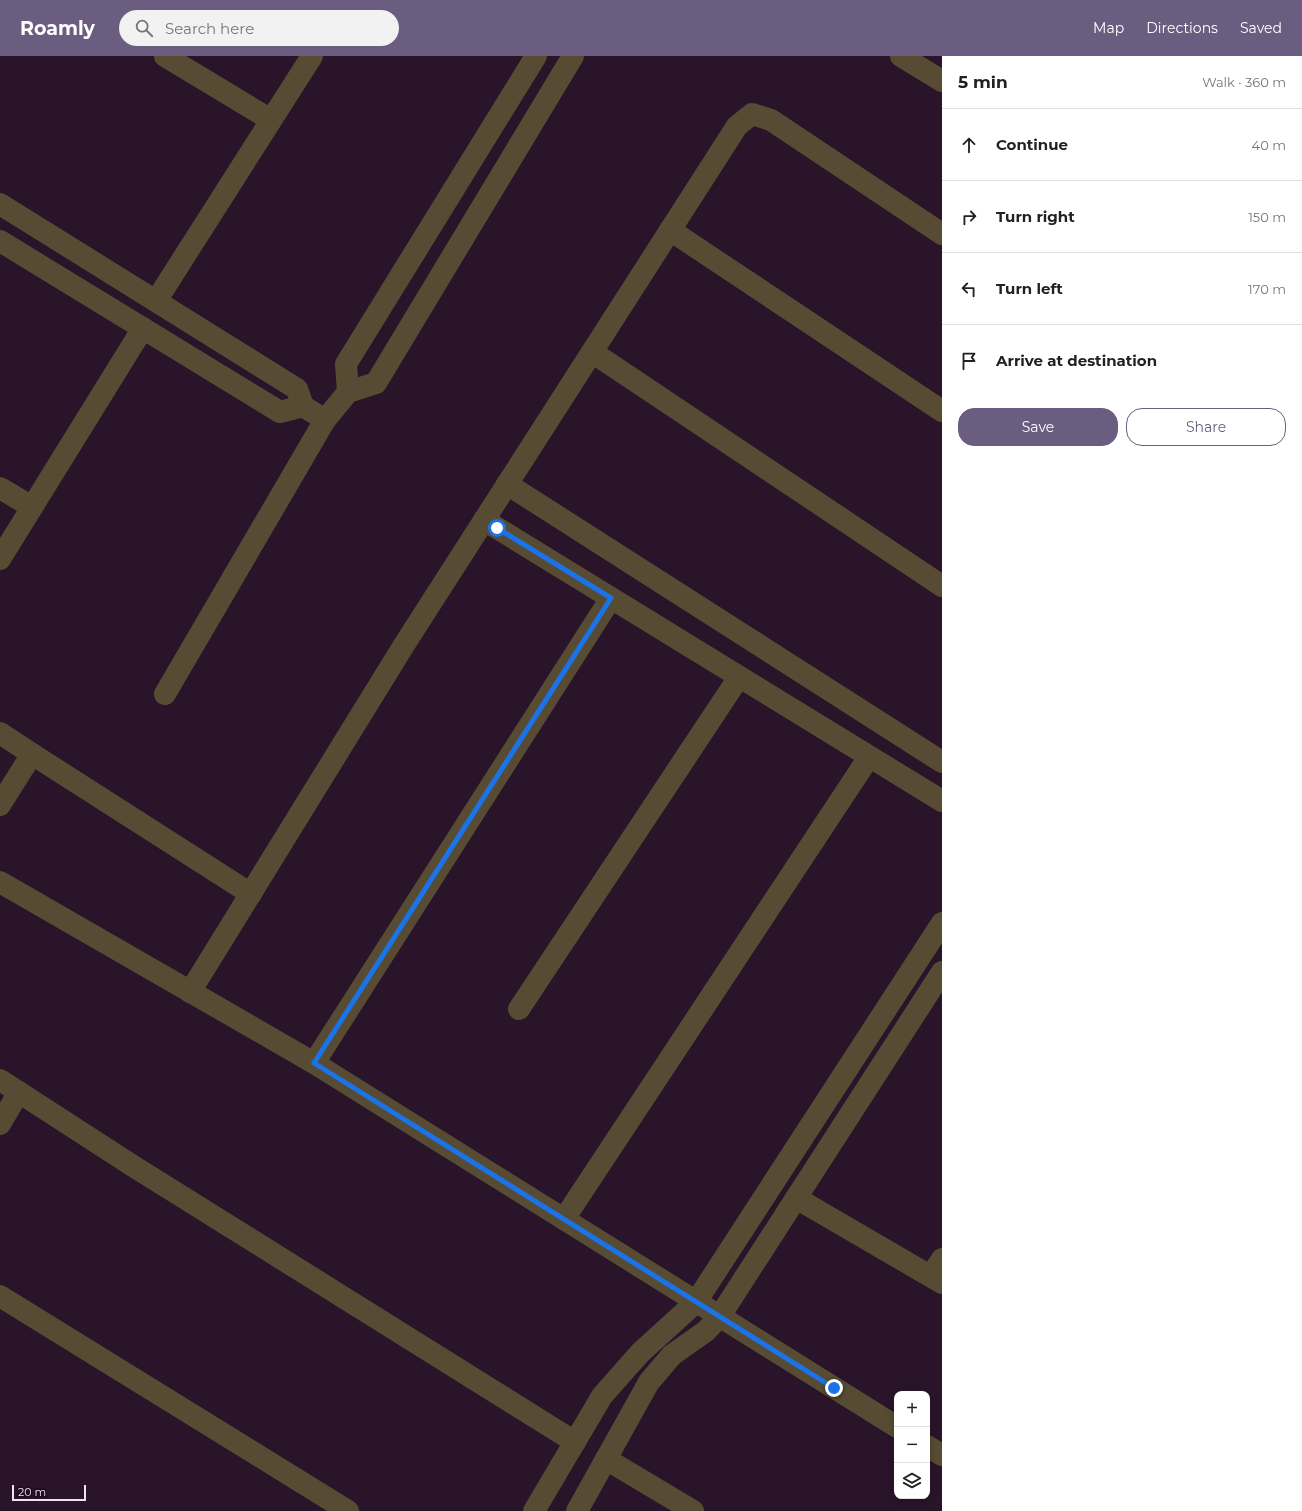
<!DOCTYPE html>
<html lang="en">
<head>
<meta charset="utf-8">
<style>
	:root { --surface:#fff; --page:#f2f2f2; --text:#202124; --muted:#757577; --line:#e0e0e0; --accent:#6b5d80 }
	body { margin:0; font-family:Montserrat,sans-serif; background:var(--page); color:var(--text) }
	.controls { position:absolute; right:12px; bottom:12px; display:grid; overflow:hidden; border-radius:8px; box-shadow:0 2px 10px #0003 }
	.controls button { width:36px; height:36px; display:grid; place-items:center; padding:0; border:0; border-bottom:1px solid var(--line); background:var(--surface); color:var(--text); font:20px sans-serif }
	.scale { position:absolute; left:12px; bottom:10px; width:74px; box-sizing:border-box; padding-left:4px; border:2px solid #f1e2f1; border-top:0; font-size:11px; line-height:14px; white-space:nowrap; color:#f1e2f1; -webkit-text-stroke:3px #1f0b20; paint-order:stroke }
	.stop { position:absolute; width:12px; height:12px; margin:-9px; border:3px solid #1a73e8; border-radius:50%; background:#fff }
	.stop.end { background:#1a73e8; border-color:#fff; box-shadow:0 1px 4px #0008 }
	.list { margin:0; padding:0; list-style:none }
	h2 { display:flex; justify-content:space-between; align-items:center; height:52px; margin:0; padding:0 16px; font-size:17px }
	h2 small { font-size:13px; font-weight:400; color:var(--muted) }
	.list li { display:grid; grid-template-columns:26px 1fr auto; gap:12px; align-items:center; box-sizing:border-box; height:72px; padding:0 16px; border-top:1px solid var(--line) }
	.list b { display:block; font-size:15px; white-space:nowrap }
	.list em { font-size:13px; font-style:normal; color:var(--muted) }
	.actions { display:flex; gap:8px; padding:12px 16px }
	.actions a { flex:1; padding:9px 0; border:1px solid var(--accent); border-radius:16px; text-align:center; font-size:14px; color:var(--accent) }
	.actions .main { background:var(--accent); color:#fff }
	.icon { flex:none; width:22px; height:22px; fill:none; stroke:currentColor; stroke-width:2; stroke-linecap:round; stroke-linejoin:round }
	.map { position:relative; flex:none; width:942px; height:1455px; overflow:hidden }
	header { display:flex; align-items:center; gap:24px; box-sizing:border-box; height:56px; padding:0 20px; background:var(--accent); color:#fff }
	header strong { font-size:19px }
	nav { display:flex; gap:22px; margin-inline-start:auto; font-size:14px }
	.search { width:280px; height:36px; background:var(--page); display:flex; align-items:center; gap:10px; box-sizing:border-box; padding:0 14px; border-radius:22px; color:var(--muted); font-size:15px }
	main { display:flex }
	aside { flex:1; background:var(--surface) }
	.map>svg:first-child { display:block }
</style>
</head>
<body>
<header>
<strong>Roamly</strong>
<div class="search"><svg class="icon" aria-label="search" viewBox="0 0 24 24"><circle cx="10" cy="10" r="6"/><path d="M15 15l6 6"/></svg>Search here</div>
<nav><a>Map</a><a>Directions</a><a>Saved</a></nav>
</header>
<main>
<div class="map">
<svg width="942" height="1455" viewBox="0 0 942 1455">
	<rect width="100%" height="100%" fill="#291429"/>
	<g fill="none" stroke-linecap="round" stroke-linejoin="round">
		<!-- minor -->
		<g stroke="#574c33" stroke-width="22">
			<path d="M165 0 271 64"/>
			<path d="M901 0 942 25"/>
			<path d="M0 148 297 333 303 350 325 364"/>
			<path d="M670 174 942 355"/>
			<path d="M0 185 280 356 303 350"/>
			<path d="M156 245 312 0"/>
			<path d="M592 296 942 530"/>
			<path d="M348 336 346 308 536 0"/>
			<path d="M507 428 942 706"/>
			<path d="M0 432 32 451"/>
			<path d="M484 464 942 745"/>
			<path d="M0 503 143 272"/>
			<path d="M165 638 325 364 348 336 376 327 573 0"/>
			<path d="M0 677 32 698 0 749"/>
			<path d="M32 698 251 838"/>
			<path d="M0 826 314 1007 897 1371"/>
			<path d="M190 936 404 589 737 70 752 58 771 64 942 178"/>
			<path d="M519 953 739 621"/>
			<path d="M314 1007 611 542"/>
			<path d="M0 1024 133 1110 575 1386"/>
			<path d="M0 1068 19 1036"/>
			<path d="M796 1142 942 1227"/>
			<path d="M564 1163 869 701"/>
			<path d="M931 1220 942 1203"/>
			<path d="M0 1240 348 1455"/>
			<path d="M927 1390 942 1399"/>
			<path d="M606 1403 693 1455"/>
			<path d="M534 1455 602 1340 640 1297 696 1246 942 867"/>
			<path d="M577 1455 649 1326 672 1299 706 1275 720 1260 942 916"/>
		</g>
	</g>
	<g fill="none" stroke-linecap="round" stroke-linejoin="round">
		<!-- route -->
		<path stroke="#1a73e8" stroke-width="5" d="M497 472 611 542 314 1007 834 1332"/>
	</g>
</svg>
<div class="controls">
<button>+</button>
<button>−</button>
<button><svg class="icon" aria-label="layers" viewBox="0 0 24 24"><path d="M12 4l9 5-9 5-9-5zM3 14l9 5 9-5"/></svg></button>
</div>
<div class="scale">20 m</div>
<div class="stop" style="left:497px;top:472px"></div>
<div class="stop end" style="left:834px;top:1332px"></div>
</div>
<aside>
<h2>5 min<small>Walk · 360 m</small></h2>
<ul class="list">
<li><svg class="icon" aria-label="ahead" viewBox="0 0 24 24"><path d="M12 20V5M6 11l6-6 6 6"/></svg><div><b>Continue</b></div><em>40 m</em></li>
<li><svg class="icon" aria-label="right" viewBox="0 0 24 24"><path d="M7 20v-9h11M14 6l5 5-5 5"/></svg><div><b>Turn right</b></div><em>150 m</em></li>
<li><svg class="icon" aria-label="left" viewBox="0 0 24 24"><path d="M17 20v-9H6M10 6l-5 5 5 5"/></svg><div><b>Turn left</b></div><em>170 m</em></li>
<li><svg class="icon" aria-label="arrive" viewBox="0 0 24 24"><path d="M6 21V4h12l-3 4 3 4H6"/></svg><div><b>Arrive at destination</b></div></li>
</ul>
<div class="actions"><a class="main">Save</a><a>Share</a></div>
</aside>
</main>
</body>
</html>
